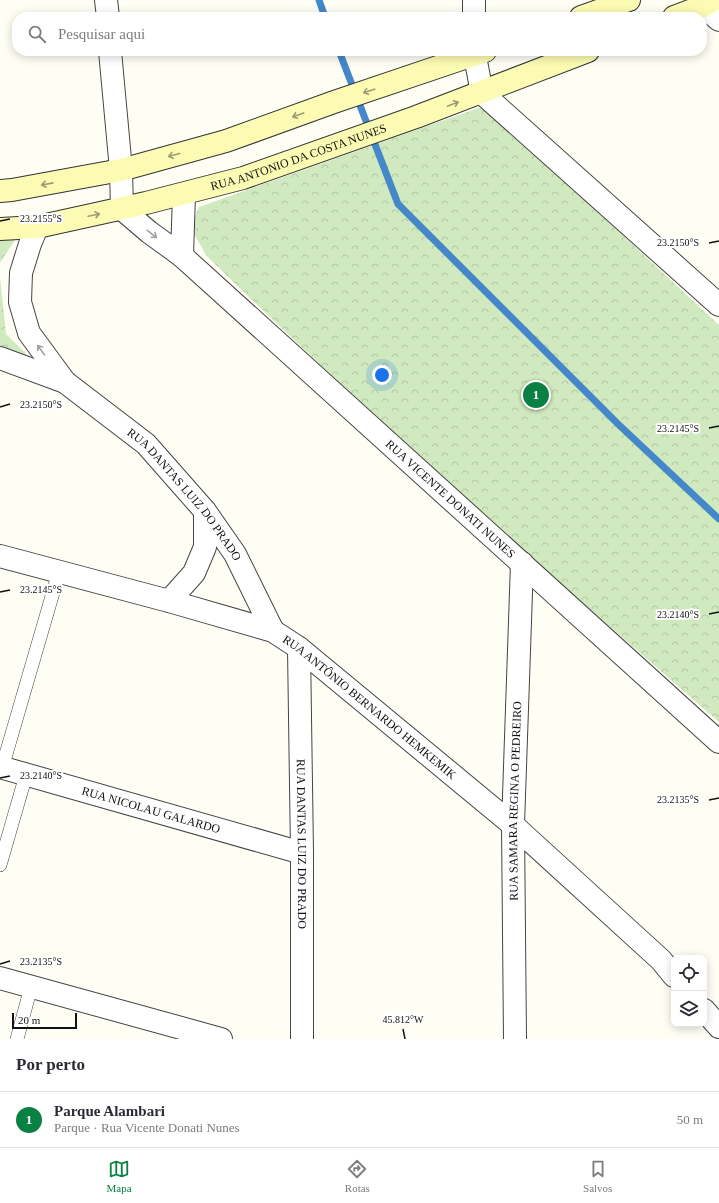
<!DOCTYPE html>
<html lang="pt">
<head>
<meta charset="utf-8">
<style>
	:root { --surface:#fff; --page:#f2f2f3; --text:#2b2b33; --muted:#7c7c81; --line:#e1e1e2; --accent:#0b8043 }
	body { margin:0; font-family:Georgia,serif; background:var(--page); color:var(--text) }
	.controls { position:absolute; right:12px; bottom:12px; display:grid; overflow:hidden; border-radius:8px; box-shadow:0 2px 10px #0003 }
	.controls button { width:36px; height:36px; display:grid; place-items:center; padding:0; border:0; border-bottom:1px solid var(--line); background:var(--surface); color:var(--text); font:20px sans-serif }
	.scale { position:absolute; left:12px; bottom:10px; width:65px; box-sizing:border-box; padding-left:4px; border:2px solid #111; border-top:0; font-size:11px; line-height:14px; white-space:nowrap; color:#111; -webkit-text-stroke:3px #fff; paint-order:stroke }
	.you { position:absolute; left:382px; top:375px; width:14px; height:14px; margin:-10px; border:3px solid #fff; border-radius:50%; background:#1a73e8; box-shadow:0 0 0 6px #1a73e833 }
	.badge { display:grid; place-items:center; width:26px; height:26px; border-radius:50%; background:var(--accent); color:#fff; font-size:13px; font-weight:700 }
	.pin { position:absolute; translate:-50% -50%; border:2px solid #fff; box-shadow:0 1px 4px #0006 }
	.list { margin:0; padding:0; list-style:none }
	h2 { display:flex; justify-content:space-between; align-items:center; height:52px; margin:0; padding:0 16px; font-size:17px }
	h2 small { font-size:13px; font-weight:400; color:var(--muted) }
	.list li { display:grid; grid-template-columns:26px 1fr auto; gap:12px; align-items:center; box-sizing:border-box; height:56px; padding:0 16px; border-top:1px solid var(--line) }
	.list b { display:block; font-size:15px; white-space:nowrap }
	.list p { margin:0; font-size:13px; white-space:nowrap; color:var(--muted) }
	.list em { font-size:13px; font-style:normal; color:var(--muted) }
	.icon { flex:none; width:22px; height:22px; fill:none; stroke:currentColor; stroke-width:2; stroke-linecap:round; stroke-linejoin:round }
	.map { position:relative; flex:none; width:719px; height:1039px; overflow:hidden }
	.search { position:absolute; background:var(--surface); box-shadow:0 2px 10px #0003; left:12px; right:12px; top:12px; height:44px; display:flex; align-items:center; gap:10px; box-sizing:border-box; padding:0 14px; border-radius:16px; color:var(--muted); font-size:15px }
	.sheet { height:108px; background:var(--surface) }
	nav { display:flex; justify-content:space-around; align-items:center; box-sizing:border-box; height:56px; border-top:1px solid var(--line); background:var(--surface); font-size:11px; color:var(--muted) }
	nav a { display:grid; justify-items:center; gap:2px }
	nav .on { color:var(--accent) }
	.map>svg:first-child { display:block }
</style>
</head>
<body>
<div class="map">
<svg width="719" height="1039" viewBox="0 0 719 1039">
	<defs>
		<pattern id="park-crowns" width="20" height="18" patternUnits="userSpaceOnUse"><rect width="20" height="18" fill="#d1e9bf"/><path d="M2 6a3 3 0 1 1 6 0M12 15a3 3 0 1 1 6 0" fill="none" stroke="#b2c7a3"/></pattern>
	</defs>
	<rect width="100%" height="100%" fill="#fffef5"/>
	<!-- park -->
	<g fill="url(#park-crowns)">
		<path d="M484 106 719 325V722L425 465 229 278 206 255 193 232 194 219 199 207Z"/>
		<path d="M20 232 0 263V233Z"/>
		<path d="M0 277 6 334 44 371 0 355Z"/>
	</g>
	<g fill="none" stroke-linecap="round" stroke-linejoin="round">
		<!-- stream -->
		<g stroke="#4488c9" stroke-width="7">
			<path d="M319 0 325 17"/>
			<path d="M339 51 398 204 618 424 719 519"/>
		</g>
		<!-- service casing -->
		<g stroke="#444" stroke-width="14">
			<g id="service">
				<path d="M2 768 59 572"/>
				<path d="M0 865 26 775"/>
				<path d="M17 1039 31 987"/>
			</g>
		</g>
		<!-- minor casing -->
		<g stroke="#444" stroke-width="24">
			<g id="minor">
				<path d="M106 0 108 17"/>
				<path d="M703 6 719 20"/>
				<path d="M474 17V0"/>
				<path d="M110 51 121 170 122 209 149 232 182 256 184 194"/>
				<path d="M474 51 482 93 719 305"/>
				<path id="s1" d="M37 227 30 244 21 273 20 302 29 333 65 382 146 444 205 511 235 554 273 631"/>
				<path id="s2" d="M182 256 719 742"/>
				<path d="M0 358 65 382"/>
				<path id="s3" d="M0 556 169 601 273 631 299 648 513 825 661 960 674 976"/>
				<path d="M169 601 194 573 205 547V511"/>
				<path id="s4" d="M299 648 302 853V1039"/>
				<path id="s5" d="M0 767 302 853"/>
				<path d="M0 978 221 1039"/>
				<path d="M704 1010 719 1027"/>
				<path id="s6" d="M515 1039 513 825 522 563"/>
			</g>
		</g>
		<!-- secondary casing -->
		<g stroke="#333" stroke-width="24">
			<g id="secondary">
				<path d="M581 17 629 0"/>
				<path d="M674 17 703 6 713 0"/>
				<path d="M0 191 12 190 121 170 226 141 334 102 485 51"/>
				<path id="s7" d="M0 229 37 227 146 203 243 178 416 117 588 51"/>
			</g>
		</g>
		<!-- service -->
		<use href="#service" stroke="#fff" stroke-width="13"/>
		<!-- minor -->
		<use href="#minor" stroke="#fff" stroke-width="22"/>
		<!-- secondary -->
		<use href="#secondary" stroke="#fcfbb3" stroke-width="22"/>
	</g>
	<!-- one-way arrows -->
	<defs><path id="oneway-shaft" d="M-6 0H5M1.5-3L5.5 0L1.5 3" fill="none" stroke-width="1.6" stroke-linecap="round" stroke-linejoin="round"/></defs>
	<g stroke="#9e9d72">
		<use href="#oneway-shaft" transform="translate(369 91) rotate(162)"/>
		<use href="#oneway-shaft" transform="translate(453 104) rotate(-21)"/>
		<use href="#oneway-shaft" transform="translate(298 115) rotate(160)"/>
		<use href="#oneway-shaft" transform="translate(174 155) rotate(165)"/>
		<use href="#oneway-shaft" transform="translate(47 184) rotate(169)"/>
		<use href="#oneway-shaft" transform="translate(94 215) rotate(-12)"/>
	</g>
	<g stroke="#a0a0a0">
		<use href="#oneway-shaft" transform="translate(152 234) rotate(38)"/>
		<use href="#oneway-shaft" transform="translate(41 350) rotate(-126)"/>
	</g>
	<!-- ticks -->
	<path fill="none" stroke="#111" stroke-width="1.5" d="M0 221 10 219M709 243 719 241M0 407 10 404M709 428 719 426M0 592 10 590M709 614 719 612M0 778 10 776M709 800 719 798M0 964 10 961M403 1029 405 1039"/>
	<g text-anchor="middle" stroke-width="4" stroke-linejoin="round" paint-order="stroke">
		<!-- street labels -->
		<g font-size="12" fill="#111" stroke="#fff">
			<text dy="4" stroke="none"><textPath href="#s7" startOffset="308">RUA ANTONIO DA COSTA NUNES</textPath></text>
			<text dy="4" stroke="none"><textPath href="#s1" startOffset="336">RUA DANTAS LUIZ DO PRADO</textPath></text>
			<text dy="4" stroke="none"><textPath href="#s2" startOffset="362">RUA VICENTE DONATI NUNES</textPath></text>
			<text dy="4" stroke="none"><textPath href="#s3" startOffset="406">RUA ANTÔNIO BERNARDO HEMKEMIK</textPath></text>
			<text dy="4" stroke="none"><textPath href="#s6" startOffset="238">RUA SAMARA REGINA O PEDREIRO</textPath></text>
			<text dy="4" stroke="none"><textPath href="#s5" startOffset="157">RUA NICOLAU GALARDO</textPath></text>
			<text dy="4" stroke="none"><textPath href="#s4" startOffset="196">RUA DANTAS LUIZ DO PRADO</textPath></text>
		</g>
	</g>
	<g font-size="10" text-anchor="middle" fill="#111" stroke="#fff" stroke-width="4" stroke-linejoin="round" paint-order="stroke">
		<text x="41" y="222">23.2155°S</text>
		<text x="678" y="246">23.2150°S</text>
		<text x="41" y="408">23.2150°S</text>
		<text x="678" y="432">23.2145°S</text>
		<text x="41" y="593">23.2145°S</text>
		<text x="678" y="618">23.2140°S</text>
		<text x="41" y="779">23.2140°S</text>
		<text x="678" y="803">23.2135°S</text>
		<text x="41" y="965">23.2135°S</text>
		<text x="403" y="1023">45.812°W</text>
	</g>
</svg>
<div class="controls">
<button><svg class="icon" aria-label="locate" viewBox="0 0 24 24"><circle cx="12" cy="12" r="6"/><path d="M12 2v4M12 18v4M2 12h4M18 12h4"/></svg></button>
<button><svg class="icon" aria-label="layers" viewBox="0 0 24 24"><path d="M12 4l9 5-9 5-9-5zM3 14l9 5 9-5"/></svg></button>
</div>
<div class="scale">20 m</div>
<div class="you"></div>
<div class="pin badge" style="left:536px;top:395px">1</div>
<div class="search"><svg class="icon" aria-label="search" viewBox="0 0 24 24"><circle cx="10" cy="10" r="6"/><path d="M15 15l6 6"/></svg>Pesquisar aqui</div>
</div>
<section class="sheet">
<h2>Por perto<small></small></h2>
<ul class="list">
<li><span class="badge">1</span><div><b>Parque Alambari</b><p>Parque · Rua Vicente Donati Nunes</p></div><em>50 m</em></li>
</ul>
</section>
<nav>
<a class="on"><svg class="icon" aria-label="map" viewBox="0 0 24 24"><path d="M3 6l6-2 6 2 6-2v14l-6 2-6-2-6 2zM9 4v14M15 6v14"/></svg>Mapa</a>
<a><svg class="icon" aria-label="directions" viewBox="0 0 24 24"><path d="M12 3l9 9-9 9-9-9zM9 14v-3h6M13 9l2 2-2 2"/></svg>Rotas</a>
<a><svg class="icon" aria-label="saved" viewBox="0 0 24 24"><path d="M7 4h10v16l-5-4-5 4z"/></svg>Salvos</a>
</nav>
</body>
</html>
